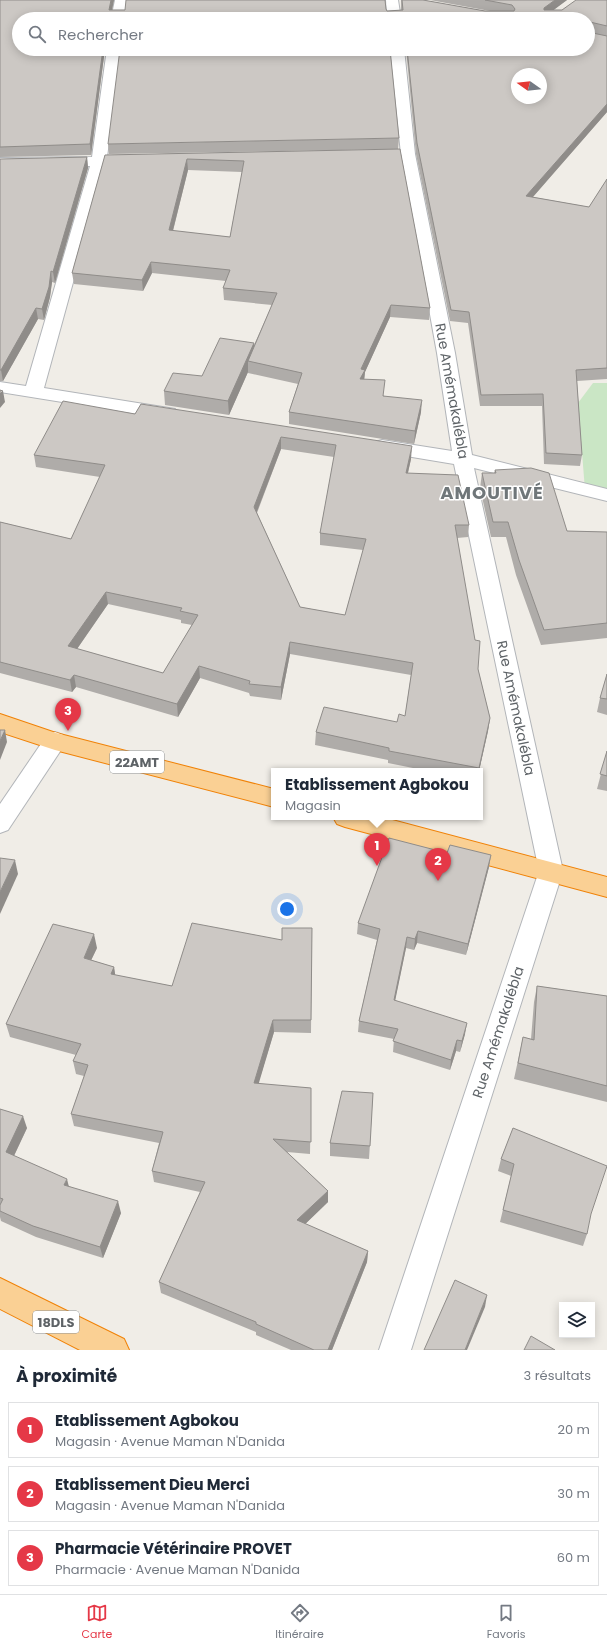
<!DOCTYPE html>
<html lang="fr">
<head>
<meta charset="utf-8">
<style>
	:root { --surface:#fff; --page:#f6f6f7; --text:#1f2937; --muted:#747a83; --line:#e0e1e3; --accent:#e53847 }
	body { margin:0; font-family:Poppins,sans-serif; background:var(--page); color:var(--text) }
	.controls { position:absolute; right:12px; bottom:12px; display:grid; overflow:hidden; border-radius:0px; box-shadow:0 2px 10px #0003 }
	.controls button { width:36px; height:36px; display:grid; place-items:center; padding:0; border:0; border-bottom:1px solid var(--line); background:var(--surface); color:var(--text); font:20px sans-serif }
	.compass { position:absolute; left:511px; top:68px; width:36px; height:36px; border-radius:50%; background:var(--surface); box-shadow:0 2px 10px #0003; rotate:285deg }
	.you { position:absolute; left:287px; top:909px; width:14px; height:14px; margin:-10px; border:3px solid #fff; border-radius:50%; background:#1a73e8; box-shadow:0 0 0 6px #1a73e833 }
	.badge { display:grid; place-items:center; width:26px; height:26px; border-radius:50%; background:var(--accent); color:#fff; font-size:13px; font-weight:700 }
	.pin { position:absolute; translate:-50% -33px; filter:drop-shadow(0 1px 2px #0008) }
	.pin::after { content:''; position:absolute; top:21px; width:14px; height:12px; background:inherit; clip-path:polygon(0 0,100% 0,50% 100%) }
	.popup { position:absolute; left:271px; top:768px; width:212px; height:52px; box-sizing:border-box; display:grid; place-content:center; border-radius:0px; background:var(--surface); filter:drop-shadow(0 1px 3px #0005); font-size:13px; white-space:nowrap; color:var(--muted) }
	.popup b { font-size:15px; color:var(--text) }
	.popup::after { content:''; position:absolute; left:50%; top:100%; margin-left:-8px; border:8px solid transparent; border-top-color:var(--surface) }
	.list { margin:0; padding:0; list-style:none }
	h2 { display:flex; justify-content:space-between; align-items:center; height:52px; margin:0; padding:0 16px; font-size:17px }
	h2 small { font-size:13px; font-weight:400; color:var(--muted) }
	.list li { display:grid; grid-template-columns:26px 1fr auto; gap:12px; align-items:center; box-sizing:border-box; height:56px; margin:0 8px 8px; padding:0 8px; border:1px solid var(--line); border-radius:0px }
	.list b { display:block; font-size:15px; white-space:nowrap }
	.list p { margin:0; font-size:13px; white-space:nowrap; color:var(--muted) }
	.list em { font-size:13px; font-style:normal; color:var(--muted) }
	.icon { flex:none; width:22px; height:22px; fill:none; stroke:currentColor; stroke-width:2; stroke-linecap:round; stroke-linejoin:round }
	.map { position:relative; flex:none; width:607px; height:1350px; overflow:hidden }
	.search { position:absolute; background:var(--surface); box-shadow:0 2px 10px #0003; left:12px; right:12px; top:12px; height:44px; display:flex; align-items:center; gap:10px; box-sizing:border-box; padding:0 14px; border-radius:22px; color:var(--muted); font-size:15px }
	.sheet { height:244px; background:var(--surface) }
	nav { display:flex; justify-content:space-around; align-items:center; box-sizing:border-box; height:56px; border-top:1px solid var(--line); background:var(--surface); font-size:11px; color:var(--muted) }
	nav a { display:grid; justify-items:center; gap:2px }
	nav .on { color:var(--accent) }
	.map>svg:first-child { display:block }
</style>
</head>
<body>
<div class="map">
<svg width="607" height="1350" viewBox="0 0 607 1350">
	<rect width="100%" height="100%" fill="#f0ede7"/>
	<!-- green -->
	<path fill="#cae6c5" d="M593 383H607V495L585 490 578 403Z"/>
	<g fill="none" stroke-linecap="round" stroke-linejoin="round">
		<!-- minor casing -->
		<g stroke="#b2b5b9" stroke-width="2">
			<g id="minor">
				<path d="M115 0H127L125 19H111Z"/>
				<path d="M386 0H398L401 19H387Z"/>
				<path d="M107 49H121L107 157 138 158 141 161 138 164 105 166 44 388 175 409 177 413 175 417 168 419 0 392V382L26 386 90 166 0 168V158L92 157Z"/>
				<path d="M390 49H404L415 154 455 353 472 455 607 489V501L474 468 563 871 411 1350H379L539 871 454 464 382 452 375 450 373 446 375 442 382 440 452 451 437 353 401 154Z"/>
				<path d="M55 732 63 735 66 741 63 747 8 830 0 833V804L47 735Z"/>
			</g>
		</g>
		<!-- highway casing -->
		<g stroke="#f08207" stroke-width="2">
			<g id="highway">
				<path d="M0 714 56 733 274 789V807L55 750 0 732Z"/>
				<path d="M333 817H381L607 877V897L345 827 337 824Z"/>
				<path d="M0 1278 124 1339 129 1350H80L0 1309Z"/>
			</g>
		</g>
		<!-- minor -->
		<use href="#minor" fill="#fff" fill-rule="evenodd"/>
		<!-- highway -->
		<use href="#highway" fill="#fad094" fill-rule="evenodd"/>
	</g>
	<!-- wall -->
	<g fill="#afaca9" fill-rule="evenodd">
		<path d="M0 0H114L112 10 386 9 387 11 401 10V0H423L485 11H490L430 0H567L553 10H562L607 0V112L533 197 589 207 607 179V379L577 381 582 455 580 466 544 464 542 406H480L468 323 450 321 416 154 406 49H588V19H19L105 49 91 155 0 157Z"/>
		<path d="M399 138 398 149 109 154 108 144Z"/>
		<path d="M400 149 430 308 429 320 390 317 365 372 364 379 384 396 421 412 414 444 289 424V412L298 384 248 373V372L229 415 165 405 164 391 202 376 254 343V345L272 305 224 300 223 288 226 281 152 273 143 291 74 284 72 273 105 155ZM188 170 242 172 230 237 173 231Z"/>
		<path d="M87 157 88 168 55 283 52 282 50 297 44 320 38 319 3 381H0V159Z"/>
		<path d="M141 404 411 459 408 473 469 525 468 537 457 538 478 669 490 718 488 731 479 771H428L388 763V760L315 745 316 732 397 722 405 716 411 675 290 654 281 700 250 696 249 693 200 678 178 717 76 687 72 692 0 673V522L71 539 100 477 36 467 34 455 135 414ZM281 449 334 457 320 533V545L363 550 345 615 300 607 257 513ZM108 604 181 620V623L192 625 163 673 77 649Z"/>
		<path d="M495 470 567 531 607 532V638L541 645 516 575 506 537H491L480 488 482 473H494Z"/>
		<path d="M607 674V715L597 712 600 698Z"/>
		<path d="M607 751V791L597 789Z"/>
		<path d="M489 867 466 955 417 943 414 950 406 948 395 1000 465 1034 460 1052 456 1051 450 1070 393 1052 394 1039 358 1032 359 1021 377 940 357 934 358 923Z"/>
		<path d="M312 928 311 1033 274 1032 258 1084 311 1088 310 1154 287 1152 328 1191V1202L305 1224 368 1251 367 1262 332 1350H291L256 1335V1332L161 1293 159 1282 200 1192 154 1182 152 1171 159 1143 74 1126 71 1114 84 1076 76 1074 73 1061 76 1055 10 1037 6 1024 97 948 91 960 114 967 115 975 172 986Z"/>
		<path d="M537 986 607 996V1102L514 1079 523 1037 531 1039 534 1002Z"/>
		<path d="M373 1093 369 1159 330 1156V1143Z"/>
		<path d="M0 1109 27 1128 14 1156 69 1186 121 1213 103 1258 36 1237 1 1221 0 1217Z"/>
		<path d="M513 1128 587 1234 583 1246 500 1222 511 1176 498 1171 501 1159Z"/>
	</g>
	<!-- shaded-wall -->
	<g fill="#8f8c89">
		<path d="M111 0H114L110 19 109 10Z"/>
		<path d="M555 0H567L543 18 544 8Z"/>
		<path d="M590 22 588 32V23Z"/>
		<path d="M103 49H105L91 155 90 144Z"/>
		<path d="M607 104V112L524 207 526 196Z"/>
		<path d="M87 157 88 168 55 283 53 272Z"/>
		<path d="M187 159 188 170 170 242 169 230Z"/>
		<path d="M151 262 152 273 143 291 142 280Z"/>
		<path d="M51 271 52 282 50 297 44 320 42 309Z"/>
		<path d="M391 305 390 317 365 372 364 382 360 379 361 369Z"/>
		<path d="M36 308 38 319 3 381 1 370Z"/>
		<path d="M254 343 255 356 248 361V372L229 415 228 401Z"/>
		<path d="M3 391 5 402 0 408V394Z"/>
		<path d="M422 400 421 412 414 444 415 431Z"/>
		<path d="M281 437V449L254 519V507Z"/>
		<path d="M412 446 411 459 405 485 406 473Z"/>
		<path d="M106 592 108 604 70 659 68 646Z"/>
		<path d="M290 642V654L281 700V687Z"/>
		<path d="M199 666 200 678 178 717 177 704Z"/>
		<path d="M74 675 76 687 72 692 70 680Z"/>
		<path d="M490 718 488 731 479 771H478Z"/>
		<path d="M5 730 7 742 0 760V741Z"/>
		<path d="M491 855 489 867 466 955 468 944Z"/>
		<path d="M15 860 18 874 0 914V892Z"/>
		<path d="M418 931 417 943 414 950 415 939Z"/>
		<path d="M94 934 97 948 86 971 84 958Z"/>
		<path d="M407 937 406 948 393 1011 394 1000Z"/>
		<path d="M114 967 116 980 111 974Z"/>
		<path d="M273 1020 274 1032 255 1096 254 1083Z"/>
		<path d="M467 1023 465 1034 460 1052 462 1041Z"/>
		<path d="M457 1040 456 1051 450 1070 451 1060Z"/>
		<path d="M23 1116 27 1128 10 1164 6 1152Z"/>
		<path d="M67 1179 70 1191 64 1185Z"/>
		<path d="M328 1191V1202L297 1232V1220Z"/>
		<path d="M118 1201 121 1213 103 1258 100 1247Z"/>
		<path d="M368 1251 367 1262 332 1350H328Z"/>
		<path d="M487 1295 485 1307 467 1350H465Z"/>
	</g>
	<!-- building -->
	<g fill="#ccc8c4" stroke="#8f8c89" fill-rule="evenodd">
		<path d="M0 0H111L109 10H125L126 0H385L386 9 387 11 403 10 402 0H423L485 11H514L515 9 512 5 485 0H555L544 8V10H562L576 0H607V26L590 22 588 23V19H19V49H103L90 144 0 147Z"/>
		<path d="M588 27V32L607 36V104L526 196 589 207 607 179V368L576 370 582 455 546 453 543 394 481 395 469 312 451 310 417 143 407 49H588ZM517 74H541V98H517Z"/>
		<path d="M120 49H390L399 138 108 144Z"/>
		<path d="M400 149 430 308 391 305 361 369 365 370 360 379 385 380 383 396 422 400 415 431 289 412 302 373 248 361 277 293 223 288 230 270 151 262 142 280 72 273 105 155ZM187 159 244 161 230 237 169 230Z"/>
		<path d="M87 157 53 272 51 271 49 287 42 309 36 308 1 370H0V159Z"/>
		<path d="M220 338 254 343 228 401 164 391 173 373 202 376Z"/>
		<path d="M0 390 3 391 0 394Z"/>
		<path d="M63 401 135 414 141 404 412 446 406 473 458 475 469 525H455L475 640 480 641 478 669 490 718 479 768 389 751V748L316 732 324 707 397 722 399 714 405 716 413 663 290 642 281 687 249 684 250 681 199 666 177 704 74 675 70 680 0 662V522L71 539 105 465 34 455ZM281 437 336 445 320 533 366 539 345 615 300 607 254 507ZM106 592 182 608 180 611 198 615 163 673 68 646Z"/>
		<path d="M531 468 549 473 567 531 607 532V623L544 630 519 560 508 522H493L482 473H496L495 470Z"/>
		<path d="M607 674V699L600 698Z"/>
		<path d="M0 730H5L0 741Z"/>
		<path d="M607 751V776L600 774Z"/>
		<path d="M389 838 447 853 450 845 491 855 468 944 418 931 415 939 407 937 394 1000 467 1023 462 1041 457 1040 451 1060 393 1041 398 1029 359 1021 380 929 358 923Z"/>
		<path d="M0 858 15 860 0 892Z"/>
		<path d="M192 923 282 940V928H312L311 1020H273L254 1083 311 1088V1142L273 1139 328 1191 297 1220 368 1251 328 1350H314L256 1324V1322L159 1282 205 1182 152 1171 163 1132 71 1114 88 1065 73 1061 81 1044 6 1024 53 924 94 934 84 958 114 967 111 974 172 986Z"/>
		<path d="M537 986 607 996V1086L518 1063 523 1037 534 1040Z"/>
		<path d="M342 1091 373 1093 370 1146 330 1143Z"/>
		<path d="M0 1109 23 1116 6 1152 67 1179 64 1185 118 1201 100 1247 33 1226 0 1211V1205L3 1199 0 1198Z"/>
		<path d="M513 1128 607 1166 591 1214 587 1234 503 1210 514 1164 501 1159Z"/>
		<path d="M455 1280 487 1295 465 1350H424Z"/>
		<path d="M531 1336 555 1350H524Z"/>
	</g>
	<g text-anchor="middle" stroke-width="3" stroke-linejoin="round" paint-order="stroke">
		<!-- shield labels -->
		<g fill="#fff" stroke="#8e9295" stroke-width="1">
			<rect x="110" y="751" width="54" height="22" rx="3"/>
			<rect x="33" y="1311" width="46" height="22" rx="3"/>
		</g>
		<g font-size="13" font-weight="bold" fill="#5e6367">
			<text x="137" y="767">22AMT</text>
			<text x="56" y="1327">18DLS</text>
		</g>
		<!-- street labels -->
		<g font-size="14" fill="#5e6367" stroke="#fff">
			<text transform="translate(452 391) rotate(80)" y="5">Rue Amémakalébla</text>
			<text transform="translate(516 708) rotate(78)" y="5">Rue Amémakalébla</text>
			<text transform="translate(498 1032) rotate(-72)" y="5">Rue Amémakalébla</text>
		</g>
		<!-- district labels -->
		<g font-size="18" font-weight="bold" letter-spacing="1" fill="#6f7679" stroke="#fff">
			<text x="492" y="499">AMOUTIVÉ</text>
		</g>
	</g>
</svg>
<div class="controls">
<button><svg class="icon" aria-label="layers" viewBox="0 0 24 24"><path d="M12 4l9 5-9 5-9-5zM3 14l9 5 9-5"/></svg></button>
</div>
<svg class="compass" viewBox="-18 -18 36 36"><path d="M0-13l5 13h-10z" fill="#e53935"/><path d="M0 13l5-13h-10z" fill="#747a83"/></svg>
<div class="you"></div>
<div class="pin badge" style="left:377px;top:866px">1</div>
<div class="popup"><b>Etablissement Agbokou</b>Magasin</div>
<div class="pin badge" style="left:438px;top:881px">2</div>
<div class="pin badge" style="left:68px;top:731px">3</div>
<div class="search"><svg class="icon" aria-label="search" viewBox="0 0 24 24"><circle cx="10" cy="10" r="6"/><path d="M15 15l6 6"/></svg>Rechercher</div>
</div>
<section class="sheet">
<h2>À proximité<small>3 résultats</small></h2>
<ul class="list">
<li><span class="badge">1</span><div><b>Etablissement Agbokou</b><p>Magasin · Avenue Maman N'Danida</p></div><em>20 m</em></li>
<li><span class="badge">2</span><div><b>Etablissement Dieu Merci</b><p>Magasin · Avenue Maman N'Danida</p></div><em>30 m</em></li>
<li><span class="badge">3</span><div><b>Pharmacie Vétérinaire PROVET</b><p>Pharmacie · Avenue Maman N'Danida</p></div><em>60 m</em></li>
</ul>
</section>
<nav>
<a class="on"><svg class="icon" aria-label="map" viewBox="0 0 24 24"><path d="M3 6l6-2 6 2 6-2v14l-6 2-6-2-6 2zM9 4v14M15 6v14"/></svg>Carte</a>
<a><svg class="icon" aria-label="directions" viewBox="0 0 24 24"><path d="M12 3l9 9-9 9-9-9zM9 14v-3h6M13 9l2 2-2 2"/></svg>Itinéraire</a>
<a><svg class="icon" aria-label="saved" viewBox="0 0 24 24"><path d="M7 4h10v16l-5-4-5 4z"/></svg>Favoris</a>
</nav>
</body>
</html>
